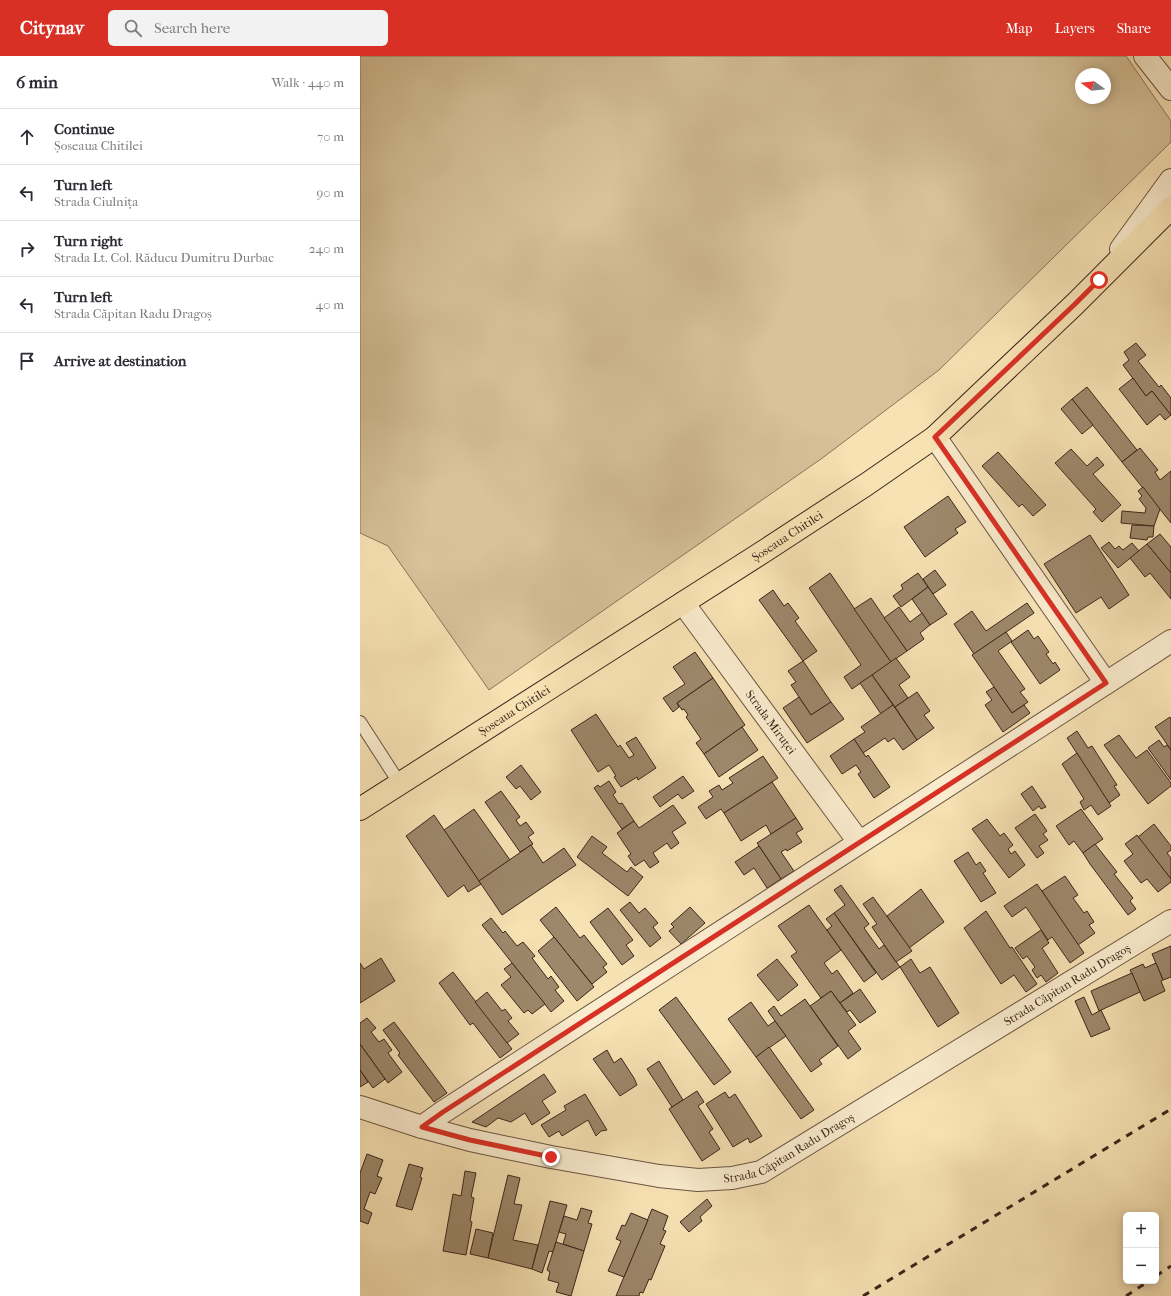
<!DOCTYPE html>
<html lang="en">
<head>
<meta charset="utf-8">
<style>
	:root { --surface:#fff; --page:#f2f2f3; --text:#2b2b33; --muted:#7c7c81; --line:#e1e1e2; --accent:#d93025 }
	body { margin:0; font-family:"IM FELL French Canon",serif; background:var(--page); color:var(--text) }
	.controls { position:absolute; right:12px; bottom:12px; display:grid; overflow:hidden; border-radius:6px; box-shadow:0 2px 10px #0003 }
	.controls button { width:36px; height:36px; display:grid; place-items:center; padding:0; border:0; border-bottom:1px solid var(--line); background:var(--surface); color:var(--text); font:20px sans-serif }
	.compass { position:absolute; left:715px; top:12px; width:36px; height:36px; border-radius:50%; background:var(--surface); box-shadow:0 2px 10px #0003; rotate:285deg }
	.stop { position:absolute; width:12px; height:12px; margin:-9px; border:3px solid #d93025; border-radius:50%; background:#fff }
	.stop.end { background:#d93025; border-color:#fff; box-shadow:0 1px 4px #0008 }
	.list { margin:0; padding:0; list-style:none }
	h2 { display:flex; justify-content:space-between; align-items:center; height:52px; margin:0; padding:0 16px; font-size:17px }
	h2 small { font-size:13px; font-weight:400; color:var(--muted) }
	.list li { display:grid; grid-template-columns:26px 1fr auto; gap:12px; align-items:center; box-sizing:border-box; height:56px; padding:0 16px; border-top:1px solid var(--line) }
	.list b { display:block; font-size:15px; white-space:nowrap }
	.list p { margin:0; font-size:13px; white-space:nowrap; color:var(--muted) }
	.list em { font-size:13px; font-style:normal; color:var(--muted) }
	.icon { flex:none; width:22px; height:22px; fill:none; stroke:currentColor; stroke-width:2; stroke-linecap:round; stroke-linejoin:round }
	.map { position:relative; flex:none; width:811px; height:1240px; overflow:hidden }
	header { display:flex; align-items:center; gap:24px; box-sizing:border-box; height:56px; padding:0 20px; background:var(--accent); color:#fff }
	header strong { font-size:19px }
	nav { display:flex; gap:22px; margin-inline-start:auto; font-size:14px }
	.search { width:280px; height:36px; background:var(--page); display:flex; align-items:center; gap:10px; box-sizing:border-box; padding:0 14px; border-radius:6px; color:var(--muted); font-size:15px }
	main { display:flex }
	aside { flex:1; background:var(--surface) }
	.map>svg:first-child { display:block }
</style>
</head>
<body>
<header>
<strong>Citynav</strong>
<div class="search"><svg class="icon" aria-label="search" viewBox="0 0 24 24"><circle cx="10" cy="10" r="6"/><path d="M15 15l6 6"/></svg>Search here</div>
<nav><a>Map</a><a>Layers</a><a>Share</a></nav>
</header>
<main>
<aside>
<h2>6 min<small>Walk · 440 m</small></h2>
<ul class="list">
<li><svg class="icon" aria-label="ahead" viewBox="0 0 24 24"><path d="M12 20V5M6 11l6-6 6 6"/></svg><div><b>Continue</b><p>Șoseaua Chitilei</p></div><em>70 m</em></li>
<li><svg class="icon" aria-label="left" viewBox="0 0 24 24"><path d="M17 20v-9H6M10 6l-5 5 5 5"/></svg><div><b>Turn left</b><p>Strada Ciulnița</p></div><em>90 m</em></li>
<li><svg class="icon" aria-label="right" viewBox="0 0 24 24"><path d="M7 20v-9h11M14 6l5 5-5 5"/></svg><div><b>Turn right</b><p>Strada Lt. Col. Răducu Dumitru Durbac</p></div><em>240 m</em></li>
<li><svg class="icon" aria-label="left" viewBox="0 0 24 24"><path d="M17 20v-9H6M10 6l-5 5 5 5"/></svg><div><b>Turn left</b><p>Strada Căpitan Radu Dragoș</p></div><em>40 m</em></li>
<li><svg class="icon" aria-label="arrive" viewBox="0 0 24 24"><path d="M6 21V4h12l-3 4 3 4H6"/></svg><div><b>Arrive at destination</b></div></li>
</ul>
</aside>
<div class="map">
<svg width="811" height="1240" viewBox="0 0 811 1240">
	<rect width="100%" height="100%" fill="#f7e2b4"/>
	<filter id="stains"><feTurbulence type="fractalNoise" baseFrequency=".005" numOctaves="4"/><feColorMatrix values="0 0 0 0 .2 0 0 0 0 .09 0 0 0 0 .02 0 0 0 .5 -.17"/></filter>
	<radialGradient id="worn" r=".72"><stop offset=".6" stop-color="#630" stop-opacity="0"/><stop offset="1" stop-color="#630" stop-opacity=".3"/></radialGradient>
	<!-- green -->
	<path fill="#d7c29a" stroke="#8a745a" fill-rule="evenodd" d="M0 0H766L811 65V86L579 314 461 403 129 634 28 490 0 477ZM721 18H745V42H721Z"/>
	<!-- building -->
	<g fill="#9d886b" stroke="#3c261b">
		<path d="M776 287 786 299 778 305 799 331 801 329 811 342V360L792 335 786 340 763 309 769 304 764 296Z"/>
		<path d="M773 322 786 340 792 335 811 359 805 364 800 358 787 369 759 333Z"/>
		<path d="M727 331 777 394 762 406 712 343Z"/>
		<path d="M712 343 733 369 722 378 701 353Z"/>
		<path d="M780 392 798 414 795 416 800 424 811 415V467L762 406Z"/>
		<path d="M711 393 727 410 737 401 744 409 733 418 761 449 742 466 733 456 736 453 695 407Z"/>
		<path d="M638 396 686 449 673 460 662 448 659 451 622 410Z"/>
		<path d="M783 431 800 453 794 470 761 467 762 455 785 457 786 452 779 443 782 440 778 435Z"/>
		<path d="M588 440 606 466 595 473 598 477 565 501 544 471Z"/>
		<path d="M772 469 794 470 793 481H788L787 484 770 482Z"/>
		<path d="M800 478 811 491V517L787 488Z"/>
		<path d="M730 479 769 539 749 553 741 541 716 557 684 508Z"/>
		<path d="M749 486 755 493 759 490 763 494 772 487 779 495 758 512 741 492Z"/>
		<path d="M787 488 811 517V543L790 517 785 521 770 502Z"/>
		<path d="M575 514 586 529 573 538 563 523Z"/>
		<path d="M470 517 531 606 492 633 484 621 501 609 449 532Z"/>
		<path d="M558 517 568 531 541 551 533 540 543 533 541 529Z"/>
		<path d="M568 531 587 558 570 569 552 543Z"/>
		<path d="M413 534 424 550 428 547 439 562 435 565 457 595 443 605 399 544Z"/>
		<path d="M511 542 547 595 531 606 494 553Z"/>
		<path d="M667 547 674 557 614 598 594 568 612 555 626 575Z"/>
		<path d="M539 551 550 566 562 557 570 569 560 577 564 583 547 595 524 562Z"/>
		<path d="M668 574 674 583 678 580 689 596 686 598 693 608 695 606 700 614 680 628 651 586Z"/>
		<path d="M646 576 652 585 638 595 665 633 660 636 668 646 652 657 612 599Z"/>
		<path d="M335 596 353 622 317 647 319 651 313 656 303 642 325 628 313 611Z"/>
		<path d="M536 602 550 621 539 629 548 642 535 651 512 619Z"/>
		<path d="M443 605 471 646 451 659 431 629 436 626 428 615Z"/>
		<path d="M512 619 533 649 521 658 500 627Z"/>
		<path d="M353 622 385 669 344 698 336 687 341 683 326 661 328 659 324 653 322 654 317 647Z"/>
		<path d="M634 631 652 657 664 649 670 657 643 676 625 649 632 644 626 636Z"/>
		<path d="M557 636 570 655 564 659 574 672 557 684 535 651Z"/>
		<path d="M439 641 451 659 471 646 484 663 447 687 423 652Z"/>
		<path d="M533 649 557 684 543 694 534 682 528 686 525 682 503 697 494 683 505 676 501 671Z"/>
		<path d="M236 658 258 691 260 689 269 702 274 699 266 687 276 681 296 712 278 724 277 721 261 731 254 721 256 720 249 709 238 716 211 674Z"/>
		<path d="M810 661 811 663V694L795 671Z"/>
		<path d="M382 671 398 694 359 721 344 698Z"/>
		<path d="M717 675 728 692 732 690 757 729 754 730 760 739 749 747 707 682Z"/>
		<path d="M759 679 776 702 787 694 811 727V730L788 748 744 689Z"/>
		<path d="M494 683 506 701 508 699 530 731 514 742 498 718 501 716 496 709 482 718 470 700Z"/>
		<path d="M799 684 804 691 807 689 811 694V724L788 692Z"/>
		<path d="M717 697 751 750 738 759 731 749 724 754 720 746 724 743 702 708Z"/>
		<path d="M403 700 418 722 364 757 361 753 346 763 338 751 353 741 349 735 359 729 362 734 373 727 369 722Z"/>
		<path d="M161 709 181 736 171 744 160 730 156 733 146 721Z"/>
		<path d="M323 720 334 735 322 743 318 738 300 751 293 741Z"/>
		<path d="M249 725 256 736 253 739 259 748 262 747 274 765 262 773 234 732 238 729 240 731Z"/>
		<path d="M412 726 436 762 411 778 406 769 381 785 364 757Z"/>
		<path d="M672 730 686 751 681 753 679 750 673 755 661 738Z"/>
		<path d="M141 735 160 761 156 764 160 770 166 766 174 777 168 781 173 788 160 796 125 746Z"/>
		<path d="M313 749 326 767 312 776 319 787 311 793 307 787 293 797 299 806 290 812 284 804 275 810 268 800 271 798 257 777 274 765 279 772Z"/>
		<path d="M114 753 150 804 119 825 84 774Z"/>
		<path d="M721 753 743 783 723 797 714 785 709 789 696 770Z"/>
		<path d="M675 758 687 775 683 778 688 784 679 790 684 797 677 802 655 772Z"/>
		<path d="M74 759 121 828 108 836 104 829 88 841 46 780Z"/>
		<path d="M436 762 443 773 436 777 442 786 427 795 426 793 421 796 434 815 421 823 397 787Z"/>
		<path d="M627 763 640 780 644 777 653 789 648 793 651 798 655 795 665 809 649 822 612 773Z"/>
		<path d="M794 768 811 790V794L807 797 811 802V823L778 781Z"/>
		<path d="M777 779 811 823V826L798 836 787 823 781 827 764 805 773 798 765 788Z"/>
		<path d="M232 780 247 791 242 797 267 816 271 811 283 821 268 840 217 801Z"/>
		<path d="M735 788 757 816 754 818 773 842 770 845 776 853 768 859 730 808 723 797Z"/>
		<path d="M171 789 183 807 204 792 216 809 142 859 119 825Z"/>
		<path d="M399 790 421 823 407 832 394 812 384 819 375 806Z"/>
		<path d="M608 796 616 809 620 806 626 815 623 817 636 837 621 846 594 805Z"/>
		<path d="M705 820 718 839 713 842 724 857 727 855 734 866 729 869 735 877 718 889 682 835Z"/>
		<path d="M677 828 724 897 710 907 692 881 688 884 666 851 652 861 644 850Z"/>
		<path d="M481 829 509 868 504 872 519 893 524 889 540 911 522 924 474 857 485 849 474 834Z"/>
		<path d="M561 833 584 866 549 892 527 860Z"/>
		<path d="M513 841 552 895 536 906 512 871 517 868 503 848Z"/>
		<path d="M270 846 279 857 285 852 298 867 293 871 301 882 290 891 260 854Z"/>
		<path d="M449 849 481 894 464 907 472 918 477 914 493 937 480 947 471 935 461 942 431 900 437 896 418 870Z"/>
		<path d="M196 851 220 882 224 879 247 908 243 911 247 916 232 928 180 864Z"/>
		<path d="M330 851 345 867 321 888 309 875 314 871 311 868Z"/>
		<path d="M248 852 273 884 266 889 274 900 262 909 230 866Z"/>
		<path d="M626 855 650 892 652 891 677 928 666 936 654 919 641 928 604 872Z"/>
		<path d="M474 857 516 917 504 926 467 874 472 870 466 863Z"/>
		<path d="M131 862 143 877 145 875 157 890 163 886 175 900 172 902 188 923 191 920 199 931 195 934 204 945 191 956 122 869Z"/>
		<path d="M681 874 689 887 682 892 698 917 686 926 681 919 677 922 672 914 675 911 667 900 663 903 655 892Z"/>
		<path d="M194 881 234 931 217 945 178 895Z"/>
		<path d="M811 890V921L803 924 792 898Z"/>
		<path d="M21 902 35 925 0 947V907L4 913Z"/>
		<path d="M417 903 438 929 418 945 397 919Z"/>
		<path d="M551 903 560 917 570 911 599 957 578 971 540 911Z"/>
		<path d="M152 907 185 948 172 958 168 954 164 957 141 929 151 921 144 913Z"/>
		<path d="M796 907 803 924 801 925 805 935 784 945 770 914 783 908 785 912Z"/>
		<path d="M93 916 152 993 140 1002 113 967 110 969 79 927Z"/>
		<path d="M772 917 780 936 739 955 731 935Z"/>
		<path d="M500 933 516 956 500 967 490 954 487 956 480 947Z"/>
		<path d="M471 935 496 969 488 975 501 993 488 1003 450 950Z"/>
		<path d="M127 936 142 955 145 953 152 962 148 965 159 978 147 987 115 946Z"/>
		<path d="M316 941 371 1016 354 1029 299 954Z"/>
		<path d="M724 941 732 959 741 954 750 973 731 981 715 945Z"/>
		<path d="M445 943 478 990 459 1004 462 1008 451 1016 408 955 414 950 421 960Z"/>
		<path d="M391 946 408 970 415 965 426 980 396 1001 368 963Z"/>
		<path d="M7 962 16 972 11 976 19 986 24 983 32 994 28 997 42 1016 28 1027 0 988V967Z"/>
		<path d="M34 966 87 1037 74 1046 38 999 40 997 23 974Z"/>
		<path d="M0 988 25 1023 13 1032 0 1014Z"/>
		<path d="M409 991 454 1054 441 1063 396 1001Z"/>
		<path d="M247 994 254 1007 261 1002 274 1022 277 1029 260 1040 233 1003Z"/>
		<path d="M299 1005 323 1044 312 1051 287 1013Z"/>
		<path d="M0 1014 8 1026 0 1031Z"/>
		<path d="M184 1018 196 1036 182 1045 190 1057 172 1069 165 1057 151 1066 138 1062 126 1071 112 1066Z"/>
		<path d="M337 1035 344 1046 338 1050 353 1073 349 1076 360 1093 342 1105 309 1053Z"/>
		<path d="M365 1036 369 1042 375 1038 402 1080 390 1087 388 1082 373 1091 346 1048Z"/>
		<path d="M225 1038 247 1074 241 1075 236 1080 228 1064 202 1080 199 1075 189 1081 181 1069 206 1054 204 1050Z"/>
		<path d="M7 1098 23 1104 17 1120 22 1122 15 1138 10 1136 4 1153 12 1157 8 1168 0 1165V1117Z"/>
		<path d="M49 1108 63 1112 60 1121 62 1122 52 1154 36 1150Z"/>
		<path d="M105 1115 116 1117 111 1141 114 1142 110 1165 112 1166 106 1199 83 1195 93 1138 101 1140Z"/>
		<path d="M148 1119 160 1122 154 1148 162 1149 153 1184 178 1189 172 1213 128 1202Z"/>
		<path d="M347 1143 352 1150 340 1161 342 1165 329 1176 320 1166Z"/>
		<path d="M190 1145 207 1149 193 1196 189 1195 182 1217 172 1213Z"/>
		<path d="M221 1152 232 1155 228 1167 232 1168 224 1195 203 1188 206 1178 199 1176 204 1160 217 1164Z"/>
		<path d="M292 1153 308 1160 303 1174 306 1175 300 1188 305 1190 291 1224 289 1223 283 1237 280 1236 279 1240H256Z"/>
		<path d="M271 1157 288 1164 264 1221 248 1215 261 1185 256 1183 262 1169 265 1170Z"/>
		<path d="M116 1173 133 1177 128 1202 110 1198Z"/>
		<path d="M196 1186 224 1195 211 1240 196 1236 199 1227 188 1224 190 1216 187 1214Z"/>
	</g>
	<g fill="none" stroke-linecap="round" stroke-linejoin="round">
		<!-- lane casing -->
		<g stroke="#6b5541" stroke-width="14">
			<path id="lane" d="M0 666 40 728"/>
		</g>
		<!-- street casing -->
		<g stroke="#6b5541" stroke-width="24">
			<g id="street">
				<path d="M785 0 811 33"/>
				<path d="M761 193 811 124"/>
				<path d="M575 381 746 627"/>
				<path id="s1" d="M323 547 499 786"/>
				<path id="s2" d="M0 1051 62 1071 110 1084 191 1101 299 1120 338 1124 372 1122 401 1116 811 865"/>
				<path d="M62 1071 83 1056 811 585"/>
			</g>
		</g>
		<!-- primary casing -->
		<g stroke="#3c261b" stroke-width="24">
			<g id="primary">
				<path id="s3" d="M0 753 406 494 507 428 575 381 715 248 811 152"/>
			</g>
		</g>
		<!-- lane -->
		<use href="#lane" stroke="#faecce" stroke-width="12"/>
		<!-- street -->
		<use href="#street" stroke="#faecce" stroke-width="22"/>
		<!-- primary -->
		<use href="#primary" stroke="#f7e2b4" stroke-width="22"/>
		<!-- rail -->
		<g stroke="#3c261b" stroke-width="3" stroke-dasharray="7 7" stroke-linecap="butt">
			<path d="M796 1220 811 1210"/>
			<path d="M503 1240 811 1053"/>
			<path d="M766 1240 789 1225"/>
		</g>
	</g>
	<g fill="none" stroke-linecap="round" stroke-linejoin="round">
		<!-- route -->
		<path stroke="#d93025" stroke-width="5" d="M191 1101 110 1084 62 1071 83 1056 746 627 575 381 715 248 739 224"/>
	</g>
	<g text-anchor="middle" stroke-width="3" stroke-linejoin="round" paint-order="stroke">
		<!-- street labels -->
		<g font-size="12" fill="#3c261b" stroke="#faecce">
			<text dy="4" stroke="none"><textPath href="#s3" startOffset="507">Șoseaua Chitilei</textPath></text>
			<text dy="4" stroke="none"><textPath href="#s3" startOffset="183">Șoseaua Chitilei</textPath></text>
			<text dy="4" stroke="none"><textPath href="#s1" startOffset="148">Strada Miruței</textPath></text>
			<text dy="4" stroke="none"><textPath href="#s2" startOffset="769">Strada Căpitan Radu Dragoș</textPath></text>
			<text dy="4" stroke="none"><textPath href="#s2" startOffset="445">Strada Căpitan Radu Dragoș</textPath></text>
		</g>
	</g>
	<rect width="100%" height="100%" filter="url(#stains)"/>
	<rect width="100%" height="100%" fill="url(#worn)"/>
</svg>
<div class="controls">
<button>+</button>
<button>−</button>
</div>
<svg class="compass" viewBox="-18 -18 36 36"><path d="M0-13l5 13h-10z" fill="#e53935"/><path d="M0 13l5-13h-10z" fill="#7c7c81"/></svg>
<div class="stop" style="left:739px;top:224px"></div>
<div class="stop end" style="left:191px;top:1101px"></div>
</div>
</main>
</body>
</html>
